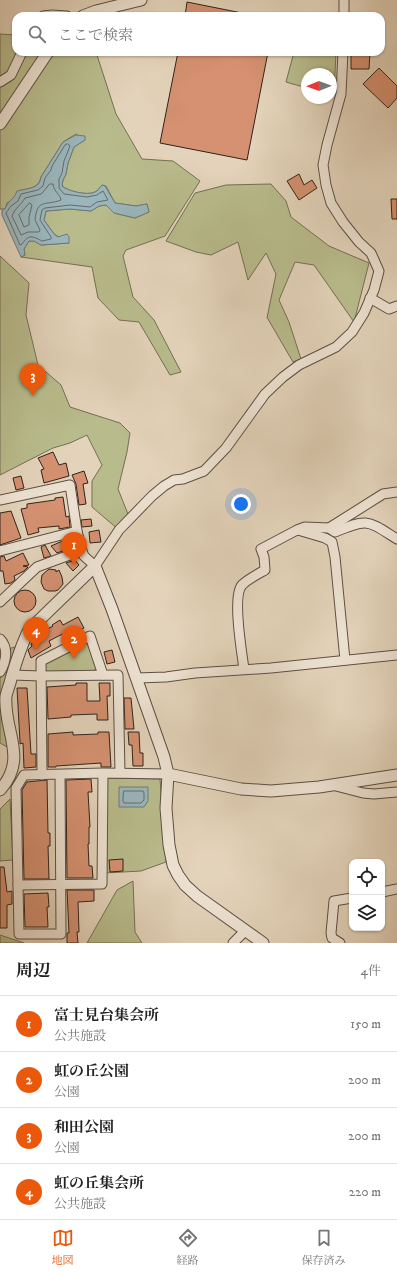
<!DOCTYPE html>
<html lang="ja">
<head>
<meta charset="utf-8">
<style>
	:root { --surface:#fff; --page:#f6f6f6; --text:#222; --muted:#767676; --line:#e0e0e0; --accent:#ea580c }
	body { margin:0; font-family:"IM FELL DW Pica","Noto Serif JP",serif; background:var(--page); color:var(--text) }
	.controls { position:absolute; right:12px; bottom:12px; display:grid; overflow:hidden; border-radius:8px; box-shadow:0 1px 3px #0004 }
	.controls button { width:36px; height:36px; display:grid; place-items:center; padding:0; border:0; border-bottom:1px solid var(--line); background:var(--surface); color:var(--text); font:20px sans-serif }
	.compass { position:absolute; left:301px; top:68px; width:36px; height:36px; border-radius:50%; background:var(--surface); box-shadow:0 1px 3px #0004; rotate:269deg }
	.you { position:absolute; left:241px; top:504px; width:14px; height:14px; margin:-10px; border:3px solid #fff; border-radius:50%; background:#1a73e8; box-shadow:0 0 0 6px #1a73e833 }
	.badge { display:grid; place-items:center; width:26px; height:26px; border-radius:50%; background:var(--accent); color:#fff; font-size:13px; font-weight:700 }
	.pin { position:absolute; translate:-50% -33px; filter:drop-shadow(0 1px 2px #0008) }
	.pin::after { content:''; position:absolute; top:21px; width:14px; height:12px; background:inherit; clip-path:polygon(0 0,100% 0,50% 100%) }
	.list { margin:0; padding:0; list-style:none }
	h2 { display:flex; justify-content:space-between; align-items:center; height:52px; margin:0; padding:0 16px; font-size:17px }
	h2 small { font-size:13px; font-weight:400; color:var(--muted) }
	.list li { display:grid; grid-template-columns:26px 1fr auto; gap:12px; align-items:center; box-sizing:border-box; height:56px; padding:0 16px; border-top:1px solid var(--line) }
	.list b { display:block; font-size:15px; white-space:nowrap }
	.list p { margin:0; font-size:13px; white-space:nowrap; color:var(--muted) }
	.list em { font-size:13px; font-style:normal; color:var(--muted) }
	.icon { flex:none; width:22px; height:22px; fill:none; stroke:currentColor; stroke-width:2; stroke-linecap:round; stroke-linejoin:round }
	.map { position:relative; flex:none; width:397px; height:943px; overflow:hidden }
	.search { position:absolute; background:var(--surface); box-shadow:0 1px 3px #0004; left:12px; right:12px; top:12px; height:44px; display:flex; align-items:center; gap:10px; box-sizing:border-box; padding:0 14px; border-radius:12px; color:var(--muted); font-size:15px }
	.sheet { height:276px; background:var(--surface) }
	nav { display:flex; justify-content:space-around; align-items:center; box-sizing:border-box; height:56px; border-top:1px solid var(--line); background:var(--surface); font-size:11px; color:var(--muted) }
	nav a { display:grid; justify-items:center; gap:2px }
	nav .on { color:var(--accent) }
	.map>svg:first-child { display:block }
</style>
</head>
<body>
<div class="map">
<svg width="397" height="943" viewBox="0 0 397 943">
	<rect width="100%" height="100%" fill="#e3d3ba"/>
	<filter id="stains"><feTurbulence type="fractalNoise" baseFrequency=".005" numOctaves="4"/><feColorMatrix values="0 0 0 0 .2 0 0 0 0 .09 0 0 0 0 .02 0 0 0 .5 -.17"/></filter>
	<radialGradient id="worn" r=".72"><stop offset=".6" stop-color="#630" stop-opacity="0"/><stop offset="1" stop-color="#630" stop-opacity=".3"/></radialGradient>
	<!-- green -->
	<g fill="#b8bb8c" stroke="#746f54">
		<path d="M0 34 16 35V52H96L116 114 142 159 173 161 200 181 165 236 126 250 123 256 133 297 154 320 181 372 170 375 139 322 119 320 98 298 92 267 21 257 25 255 24 249 29 241H34L41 245 69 243 54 234 44 220 46 211 70 209 91 211 99 206 107 205 114 213 135 218 149 212 147 204 136 206 115 203 106 186 102 185C100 187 98 191 95 192 88 196 67 191 62 186L63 180 66 174 68 163 74 147 85 140 76 134 63 142 41 177C39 189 28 188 18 191L14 199 7 203 5 209H0Z"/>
		<path d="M294 52H336L334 94H331V74H307V88L286 82Z"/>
		<path d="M271 184 286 201 291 217 329 246 369 263 354 322 314 265 295 262 279 300 289 322 301 359 293 362 268 319 267 318 276 274 266 253 248 280 238 242 211 255 196 252 166 241 195 193 226 185Z"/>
		<path d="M0 256 29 283 26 315 38 365 61 385 70 407 120 423 130 433 127 452 118 489 130 519 119 530 92 507V481L102 465 87 435 70 443 53 448 0 475Z"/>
		<path d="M83 643 88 644 96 667 94 672 50 673 44 670 46 663Z"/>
		<path d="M15 647 1 700 9 748 0 743V679L11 648Z"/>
		<path d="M105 778 160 779 166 862 141 871 105 873Z"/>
		<path d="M10 799 13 860 0 861V809Z"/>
		<path d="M133 881 135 932 142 943H87L117 890Z"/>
		<path d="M0 935 24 943H0Z"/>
	</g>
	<!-- water -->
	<g fill="#9ab5bb" stroke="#6f7b7b">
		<path d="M76 135 85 136V140L74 147 68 163 66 174 63 180 62 186C67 191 88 196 95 192 98 191 100 187 102 185L105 186 115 203 136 206 147 204 149 212 135 218 114 213 106 205 99 206 91 211 70 209 46 211 44 220 54 234 58 237 67 234 69 237V243L41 245 34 241H29L24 249 25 255 21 257 2 215V210C8 207 3 211 7 205 11 198 13 201 17 191 28 188 40 189 41 177L63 142Z"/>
		<path d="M119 787H148V801L144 807H119Z"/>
	</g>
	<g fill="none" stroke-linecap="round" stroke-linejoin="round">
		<!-- shore -->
		<g stroke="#646c6c" stroke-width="1">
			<path d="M68 144 70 146 64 161 62 173 59 179V188L64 194 87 197 97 195 103 191 108 200 97 202 90 207 70 205 45 208 42 210 40 220 51 237V239L42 241C32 236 29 234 22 244L20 245 6 213 11 206 18 201 21 194 38 190 43 186 45 178 51 170 52 166 65 145Z"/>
			<path d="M50 184H53C54 192 60 194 61 200 46 206 37 198 35 220L40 230 39 232H28L21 235 12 216C15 208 21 205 25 198L41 194Z"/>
			<path d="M30 203 32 205 29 217V225L24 227 19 215Z"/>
			<path d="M124 791H143L144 793V800L141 803H124L123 801Z"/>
		</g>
	</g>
	<!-- building -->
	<g fill="#d59171" stroke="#2f231c">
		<path d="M187 2 242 13V16H185Z"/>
		<path d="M178 52H268L247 160 160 143Z"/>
		<path d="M351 52H370L369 69H351Z"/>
		<path d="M379 68 397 86V98L388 108 363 84Z"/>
		<path d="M299 174 304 185 312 180 317 188 299 200 287 181Z"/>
		<path d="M391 199H397V219H392Z"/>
		<path d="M53 452 59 465 66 463 69 476 44 483 41 470 44 469 38 458Z"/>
		<path d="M84 471 88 483 83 484 86 504 79 505 76 484 72 475Z"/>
		<path d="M21 476 24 488 16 490 13 478Z"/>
		<path d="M63 497 66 517 69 516 70 527 59 529V526L38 528 39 532 28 535 21 509 27 508V504L55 500V498Z"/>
		<path d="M11 511 21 538 0 545V513Z"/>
		<path d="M91 519 92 526 82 527 81 520Z"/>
		<path d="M99 530 101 542 90 543 89 532Z"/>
		<path d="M65 540 68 549 57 553 51 546Z"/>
		<path d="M45 545 51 556 44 558 41 547Z"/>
		<path d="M23 553 29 565 23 566 28 567 24 571 14 576 15 580 11 583 5 584 3 571H0V557L4 556 6 561Z"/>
		<path d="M75 560 79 565 73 571 66 563Z"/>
		<path d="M49 569 56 570V572L59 570 62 577 63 584 58 590 55 591H48L44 589 41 582 42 575Z"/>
		<circle cx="25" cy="601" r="11"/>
		<path d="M78 617 84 628 76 632 74 628 49 641 51 646 31 658 28 650 32 646 31 644 39 640 36 635 53 626 52 625 60 620 63 625Z"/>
		<path d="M112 650 115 662 107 664 104 652Z"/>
		<path d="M76 683H87V701H100L99 683H110V696H107L108 720H97V714L71 715V717L48 719 47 687 76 685Z"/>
		<path d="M17 688H27L31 754H36V767L24 768 23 743 20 744V742Z"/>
		<path d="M124 698H131L134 729H125Z"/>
		<path d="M73 732V735L98 734V732H109L111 767H101V763L56 766V767H48V734Z"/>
		<path d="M128 732H139L140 753H143V766H133L132 745H129Z"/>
		<path d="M91 779 92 792H88L90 827H89V844H88L89 866H92L93 878H67L66 780Z"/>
		<path d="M47 780 48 833H50V846H48L49 879H24L22 790 27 782Z"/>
		<path d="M123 859V871L110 872 109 860Z"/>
		<path d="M0 867H4L7 892 12 891V904L7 905V928H0Z"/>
		<path d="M67 890H94V901L78 902 79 932H77L78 943H67V933H69Z"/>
		<path d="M48 893 49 907H47L48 927H25L24 894Z"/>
	</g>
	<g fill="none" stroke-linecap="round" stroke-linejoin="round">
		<!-- minor casing -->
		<g stroke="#5c4f44" stroke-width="11">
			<g id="minor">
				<path d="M43 16 52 15 67 16"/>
				<path d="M344 16V0"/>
				<path d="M0 82 11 75 22 52"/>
				<path d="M370 298 389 309 397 306"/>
				<path d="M0 500 70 485 77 531 82 551"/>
				<path d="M329 528 383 494 397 492"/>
				<path d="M298 530 325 538 332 542 335 557 345 660"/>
				<path d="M0 551 77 531"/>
				<path d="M0 602 37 567 64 557 82 551 84 556 95 566 119 530 152 496 164 486 174 480 183 479 204 471 226 448 265 394 283 377 299 365 336 347 352 332 364 313 374 290 379 271 371 253 359 242 343 222 331 203 326 185 323 165 327 145 341 94 343 52"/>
				<path d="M0 639C9 648 6 662 0 672"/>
				<path d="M244 669C242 654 232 596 242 585 248 579 258 574 265 570L264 557 261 549 297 530 305 527 329 528 335 532C368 518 367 520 397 539"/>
				<path d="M12 675 41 676 118 675 120 773"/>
				<path d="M137 678 166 677 195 673 271 668 397 655"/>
				<path d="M103 773 102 884 18 885 16 788 24 775 103 773 168 774"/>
				<path d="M42 775 41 661 90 636 103 675"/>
				<path d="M336 786 363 793 374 794 397 792"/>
				<path d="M18 885 19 934H61L60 775"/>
				<path d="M382 892 397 889"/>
				<path d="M233 943 245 931"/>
				<path d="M340 943 332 938 331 933 334 901 352 898"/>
			</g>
		</g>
		<!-- tertiary casing -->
		<g stroke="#5c4f44" stroke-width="13">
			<g id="tertiary">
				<path d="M83 16 96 11 141 0"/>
				<path d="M0 124 48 52"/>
				<path d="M168 774 241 789 271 791 319 787 397 775"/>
				<path d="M0 790C29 758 3 731 6 696 7 691 10 684 11 679 16 662 21 645 29 630L95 566 112 609 164 757 168 774 166 808 169 845 173 865 178 875 185 885 197 896 263 943"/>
			</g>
		</g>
		<!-- minor -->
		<use href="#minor" stroke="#ede2d2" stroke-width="9"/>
		<!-- tertiary -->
		<use href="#tertiary" stroke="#ede2d2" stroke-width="11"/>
	</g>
	<rect width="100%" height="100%" filter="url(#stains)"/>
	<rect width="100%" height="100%" fill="url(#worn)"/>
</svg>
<div class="controls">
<button><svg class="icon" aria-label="locate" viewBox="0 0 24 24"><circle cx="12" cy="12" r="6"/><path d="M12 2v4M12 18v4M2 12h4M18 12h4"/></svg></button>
<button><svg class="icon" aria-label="layers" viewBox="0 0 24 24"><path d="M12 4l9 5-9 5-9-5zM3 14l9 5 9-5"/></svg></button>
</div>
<svg class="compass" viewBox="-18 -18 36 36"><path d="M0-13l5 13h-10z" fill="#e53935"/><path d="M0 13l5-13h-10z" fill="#767676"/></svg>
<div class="you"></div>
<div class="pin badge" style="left:74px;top:565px">1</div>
<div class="pin badge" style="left:74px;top:659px">2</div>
<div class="pin badge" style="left:33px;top:396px">3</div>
<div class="pin badge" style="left:36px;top:650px">4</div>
<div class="search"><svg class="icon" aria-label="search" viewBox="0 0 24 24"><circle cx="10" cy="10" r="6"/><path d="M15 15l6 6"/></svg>ここで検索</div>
</div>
<section class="sheet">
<h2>周辺<small>4件</small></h2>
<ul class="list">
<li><span class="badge">1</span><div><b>富士見台集会所</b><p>公共施設</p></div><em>150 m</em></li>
<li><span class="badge">2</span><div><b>虹の丘公園</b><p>公園</p></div><em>200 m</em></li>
<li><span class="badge">3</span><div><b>和田公園</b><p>公園</p></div><em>200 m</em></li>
<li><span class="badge">4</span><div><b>虹の丘集会所</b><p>公共施設</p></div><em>220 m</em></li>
</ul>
</section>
<nav>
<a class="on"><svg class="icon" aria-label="map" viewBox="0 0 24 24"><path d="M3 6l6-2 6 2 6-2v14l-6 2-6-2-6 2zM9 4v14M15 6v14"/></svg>地図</a>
<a><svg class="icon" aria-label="directions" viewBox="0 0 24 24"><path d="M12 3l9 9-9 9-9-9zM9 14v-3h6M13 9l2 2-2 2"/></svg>経路</a>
<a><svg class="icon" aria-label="saved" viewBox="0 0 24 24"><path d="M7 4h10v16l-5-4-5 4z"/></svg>保存済み</a>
</nav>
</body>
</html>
